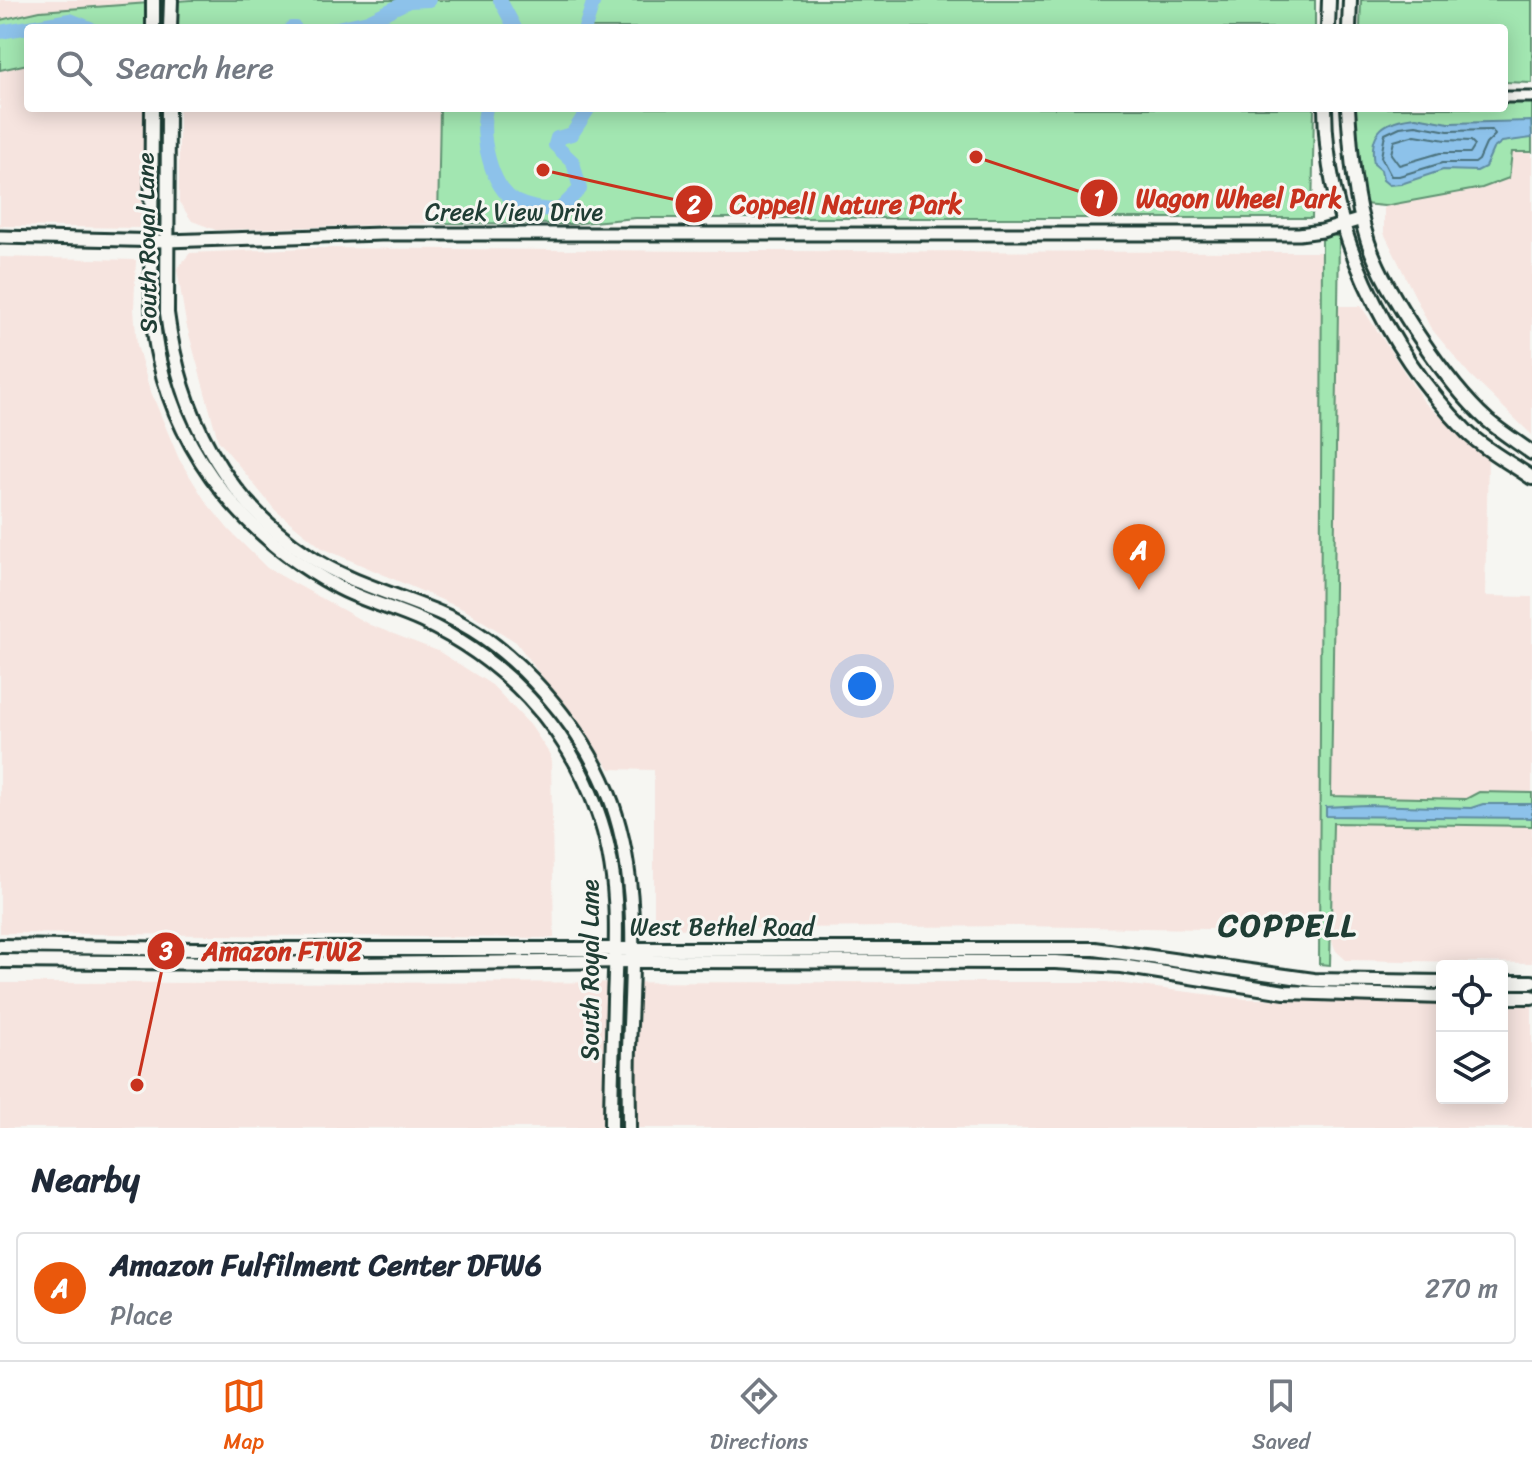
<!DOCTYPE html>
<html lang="en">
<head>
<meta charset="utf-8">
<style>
	:root { --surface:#fff; --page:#f6f6f7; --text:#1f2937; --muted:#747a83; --line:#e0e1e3; --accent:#ea580c }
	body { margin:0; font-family:Sriracha,sans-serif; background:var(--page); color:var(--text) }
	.controls { position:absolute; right:24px; bottom:24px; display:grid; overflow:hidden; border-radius:8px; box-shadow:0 4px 20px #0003 }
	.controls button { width:72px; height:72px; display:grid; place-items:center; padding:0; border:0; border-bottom:2px solid var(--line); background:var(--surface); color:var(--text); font:40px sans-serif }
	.you { position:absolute; left:862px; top:686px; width:28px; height:28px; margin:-20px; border:6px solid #fff; border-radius:50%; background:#1a73e8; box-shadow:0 0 0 12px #1a73e833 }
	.badge { display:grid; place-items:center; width:52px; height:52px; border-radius:50%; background:var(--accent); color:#fff; font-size:26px; font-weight:700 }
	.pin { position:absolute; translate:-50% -66px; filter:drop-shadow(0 2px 4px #0008) }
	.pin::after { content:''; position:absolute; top:42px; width:28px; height:24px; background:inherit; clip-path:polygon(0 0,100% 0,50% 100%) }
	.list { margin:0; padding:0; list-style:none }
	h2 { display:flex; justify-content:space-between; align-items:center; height:104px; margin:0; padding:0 32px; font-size:34px }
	h2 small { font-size:26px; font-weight:400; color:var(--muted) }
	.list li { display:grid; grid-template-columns:52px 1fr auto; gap:24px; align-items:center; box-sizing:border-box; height:112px; margin:0 16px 16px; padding:0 16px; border:2px solid var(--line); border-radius:8px }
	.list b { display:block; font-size:30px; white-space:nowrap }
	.list p { margin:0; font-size:26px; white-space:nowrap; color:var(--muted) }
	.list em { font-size:26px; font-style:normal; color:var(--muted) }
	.icon { flex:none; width:44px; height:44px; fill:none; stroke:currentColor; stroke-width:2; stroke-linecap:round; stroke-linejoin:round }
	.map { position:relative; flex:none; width:1532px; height:1128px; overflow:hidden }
	.search { position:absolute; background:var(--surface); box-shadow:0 4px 20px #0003; left:24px; right:24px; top:24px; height:88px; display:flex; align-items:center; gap:20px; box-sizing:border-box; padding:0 28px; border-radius:8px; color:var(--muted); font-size:30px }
	.sheet { height:232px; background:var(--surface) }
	nav { display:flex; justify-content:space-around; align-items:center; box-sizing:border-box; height:112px; border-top:2px solid var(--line); background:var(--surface); font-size:22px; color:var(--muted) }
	nav a { display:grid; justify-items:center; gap:4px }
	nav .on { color:var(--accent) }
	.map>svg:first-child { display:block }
</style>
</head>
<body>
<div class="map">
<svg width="1532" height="1128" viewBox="0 0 1532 1128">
	<rect width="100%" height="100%" fill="#f6f6f2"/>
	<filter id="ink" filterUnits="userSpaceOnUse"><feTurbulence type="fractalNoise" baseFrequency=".0125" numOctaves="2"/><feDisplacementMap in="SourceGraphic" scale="16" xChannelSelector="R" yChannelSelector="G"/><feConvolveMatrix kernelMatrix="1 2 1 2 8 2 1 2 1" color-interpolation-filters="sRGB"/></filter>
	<g filter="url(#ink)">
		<!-- built -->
		<g fill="#f6e4df">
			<path d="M0 0H141V3L40 11 0 20Z"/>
			<path d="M28 64V108H144L142 228 0 226V70Z"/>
			<path d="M179 108H440L438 223 216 230 192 221 179 202Z"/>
			<path d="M1511 152H1532V435L1470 375 1430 327 1384 233V206L1431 196Z"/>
			<path d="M308 248 710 251 1322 252 1319 934 1270 930 1016 926 654 929V770L610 769 516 642 465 610 322 548 275 510 218 440 186 323 177 269 190 253Z"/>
			<path d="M0 257 136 260 134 309 137 345 149 387 179 459 206 502 229 530 267 568 370 625 438 651 492 685 531 726 551 756 554 938 0 933Z"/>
			<path d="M1338 306H1361L1424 402 1488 458 1485 596 1532 597V793L1479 792 1466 799 1331 796Z"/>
			<path d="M1333 823 1532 826V963L1346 960 1336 951 1331 939Z"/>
			<path d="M1107 982 1246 999 1442 1001V1098H1502V1001H1532V1128H0V983Z"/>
		</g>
		<!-- green -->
		<g fill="#a2e6b1" stroke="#609272" stroke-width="2">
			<path d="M190 0H1315V28H28V64L0 70V20L40 11Z"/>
			<path d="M1361 0H1532V83L1504 82V28H1360Z"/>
			<path d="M1504 101 1532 102V152H1512L1509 178 1482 188 1384 206 1364 204 1360 193 1355 108H1504Z"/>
			<path d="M440 108H1314L1312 218H636L570 224 438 223Z"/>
			<path d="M1331 234 1339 237 1331 796 1466 799 1479 792 1532 793V826L1333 823 1330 965 1319 964 1322 240Z"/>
		</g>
		<!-- water -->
		<g fill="#8dc2ea" stroke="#618da1" stroke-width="2">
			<path d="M1416 117 1449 123 1531 121 1532 138 1502 142 1493 149 1485 167 1477 171 1443 170 1401 184 1389 185 1383 180 1381 170 1374 164C1368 130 1385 120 1416 117Z"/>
			<path d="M1483 804H1532V818L1326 816V807L1366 805 1471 808Z"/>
		</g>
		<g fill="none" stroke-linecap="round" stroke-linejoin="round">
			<!-- shore -->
			<g stroke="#4b727d" stroke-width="2">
				<path d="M1416 125 1448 131 1492 130 1495 135 1486 144 1479 160 1475 163H1442L1399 176H1391L1381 157 1385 134 1400 127Z"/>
				<path d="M1415 135 1446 140 1471 141 1475 145 1470 153H1440L1399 165 1391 154 1394 141Z"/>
			</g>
			<!-- river -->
			<g stroke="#8dc2ea" stroke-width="14">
				<path d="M500 0 515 28"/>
				<path d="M291 28H295"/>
				<path d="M337 28 368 21 409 1 429 0"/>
				<path d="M585 28 594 0"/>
				<path d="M0 32 70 20 90 28"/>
				<path d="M486 108C480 135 490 186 515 201 529 208 544 210 559 210L580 189 573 162 555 145 557 138 572 134 589 108"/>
			</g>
			<!-- minor casing -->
			<g stroke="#1f3d34" stroke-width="15">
				<path id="minor" d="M1504 97H1532"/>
			</g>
			<!-- tertiary casing -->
			<g stroke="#1f3d34" stroke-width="17">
				<path id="tertiary" d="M0 237 166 241 381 234H1299L1322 231 1362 219"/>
			</g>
			<!-- secondary casing -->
			<g stroke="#1f3d34" stroke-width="18">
				<g id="secondary">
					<path d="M153 28V0"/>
					<path d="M170 28 171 0"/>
					<path d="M1328 28 1329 0"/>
					<path d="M1349 28 1350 0"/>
					<path d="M152 108C152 157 151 207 151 256 152 291 151 326 159 360 181 458 249 539 336 586 363 601 394 608 422 621 503 659 567 725 597 810 620 872 617 933 614 999 613 1042 611 1085 611 1128"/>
					<path d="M168 108 167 313C180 414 222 498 309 556 349 583 398 595 442 614 514 644 586 730 612 803 640 884 632 966 629 1049 628 1075 629 1102 629 1128"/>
					<path d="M1325 108C1326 228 1384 347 1467 432 1485 450 1511 463 1532 478"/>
					<path d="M1348 108C1351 153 1354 198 1368 242 1385 292 1447 384 1487 420 1501 432 1517 442 1532 453"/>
					<path d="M0 946 194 949H1095L1314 980 1442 982"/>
					<path d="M0 961 351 964 633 961 1055 962 1121 966 1285 992 1442 997"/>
					<path d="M1502 982H1532"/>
					<path d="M1502 997H1532"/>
				</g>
			</g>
			<!-- minor -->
			<use href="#minor" stroke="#f6f6f2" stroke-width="9"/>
			<!-- tertiary -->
			<use href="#tertiary" stroke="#f6f6f2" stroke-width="11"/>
			<!-- secondary -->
			<use href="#secondary" stroke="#f6f6f2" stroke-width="12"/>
		</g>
	</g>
	<g text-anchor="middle" stroke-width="6" stroke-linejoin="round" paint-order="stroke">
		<!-- street labels -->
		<g font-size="24" fill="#1f3d34" stroke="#f6f6f2">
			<text x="514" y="220">Creek View Drive</text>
			<text transform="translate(147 243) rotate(-91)" y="8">South Royal Lane</text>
			<text x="722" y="935">West Bethel Road</text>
			<text transform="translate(590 970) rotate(-90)" y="8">South Royal Lane</text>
		</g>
		<!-- district labels -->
		<g font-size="32" font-weight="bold" letter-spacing="2" fill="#1f3d34" stroke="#f6f6f2">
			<text x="1288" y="936">COPPELL</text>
		</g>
	</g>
	<!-- callouts -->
	<path fill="none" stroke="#c8321e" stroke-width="3" d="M976 157L1099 198M543 170L694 204M137 1085L166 951"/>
	<g fill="#c8321e" stroke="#f6f6f2" stroke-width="3">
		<circle cx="976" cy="157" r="8"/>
		<circle cx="543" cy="170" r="8"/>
		<circle cx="137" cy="1085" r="8"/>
		<circle cx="1099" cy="198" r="20"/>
		<circle cx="694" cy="204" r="20"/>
		<circle cx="166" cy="951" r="20"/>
	</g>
	<g font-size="24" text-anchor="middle" font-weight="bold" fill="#fff">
		<text x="1099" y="207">1</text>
		<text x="694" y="213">2</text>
		<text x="166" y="959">3</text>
	</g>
	<g font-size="26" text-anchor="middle" font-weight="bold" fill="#c8321e" stroke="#f6f6f2" stroke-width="6" stroke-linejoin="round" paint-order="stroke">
		<text x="1239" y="207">Wagon Wheel Park</text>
		<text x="846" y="213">Coppell Nature Park</text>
		<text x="282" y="960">Amazon FTW2</text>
	</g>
</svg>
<div class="controls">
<button><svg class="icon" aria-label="locate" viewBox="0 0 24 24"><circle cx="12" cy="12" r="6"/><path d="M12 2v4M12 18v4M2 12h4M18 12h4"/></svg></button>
<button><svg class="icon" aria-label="layers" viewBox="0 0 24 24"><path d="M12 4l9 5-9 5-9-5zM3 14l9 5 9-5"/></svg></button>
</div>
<div class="you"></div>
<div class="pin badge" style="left:1139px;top:590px">A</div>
<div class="search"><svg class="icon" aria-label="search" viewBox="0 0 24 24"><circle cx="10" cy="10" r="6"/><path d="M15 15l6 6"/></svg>Search here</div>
</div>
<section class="sheet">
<h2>Nearby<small></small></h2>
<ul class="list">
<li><span class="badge">A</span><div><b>Amazon Fulfilment Center DFW6</b><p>Place</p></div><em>270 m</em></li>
</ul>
</section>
<nav>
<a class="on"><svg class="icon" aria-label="map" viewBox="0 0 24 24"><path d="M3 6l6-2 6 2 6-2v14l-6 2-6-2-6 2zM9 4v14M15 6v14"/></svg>Map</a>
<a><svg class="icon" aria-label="directions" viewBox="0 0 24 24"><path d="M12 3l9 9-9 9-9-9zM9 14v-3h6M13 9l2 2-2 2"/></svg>Directions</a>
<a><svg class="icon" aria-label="saved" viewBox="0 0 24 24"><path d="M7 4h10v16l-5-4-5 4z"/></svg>Saved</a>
</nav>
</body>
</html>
